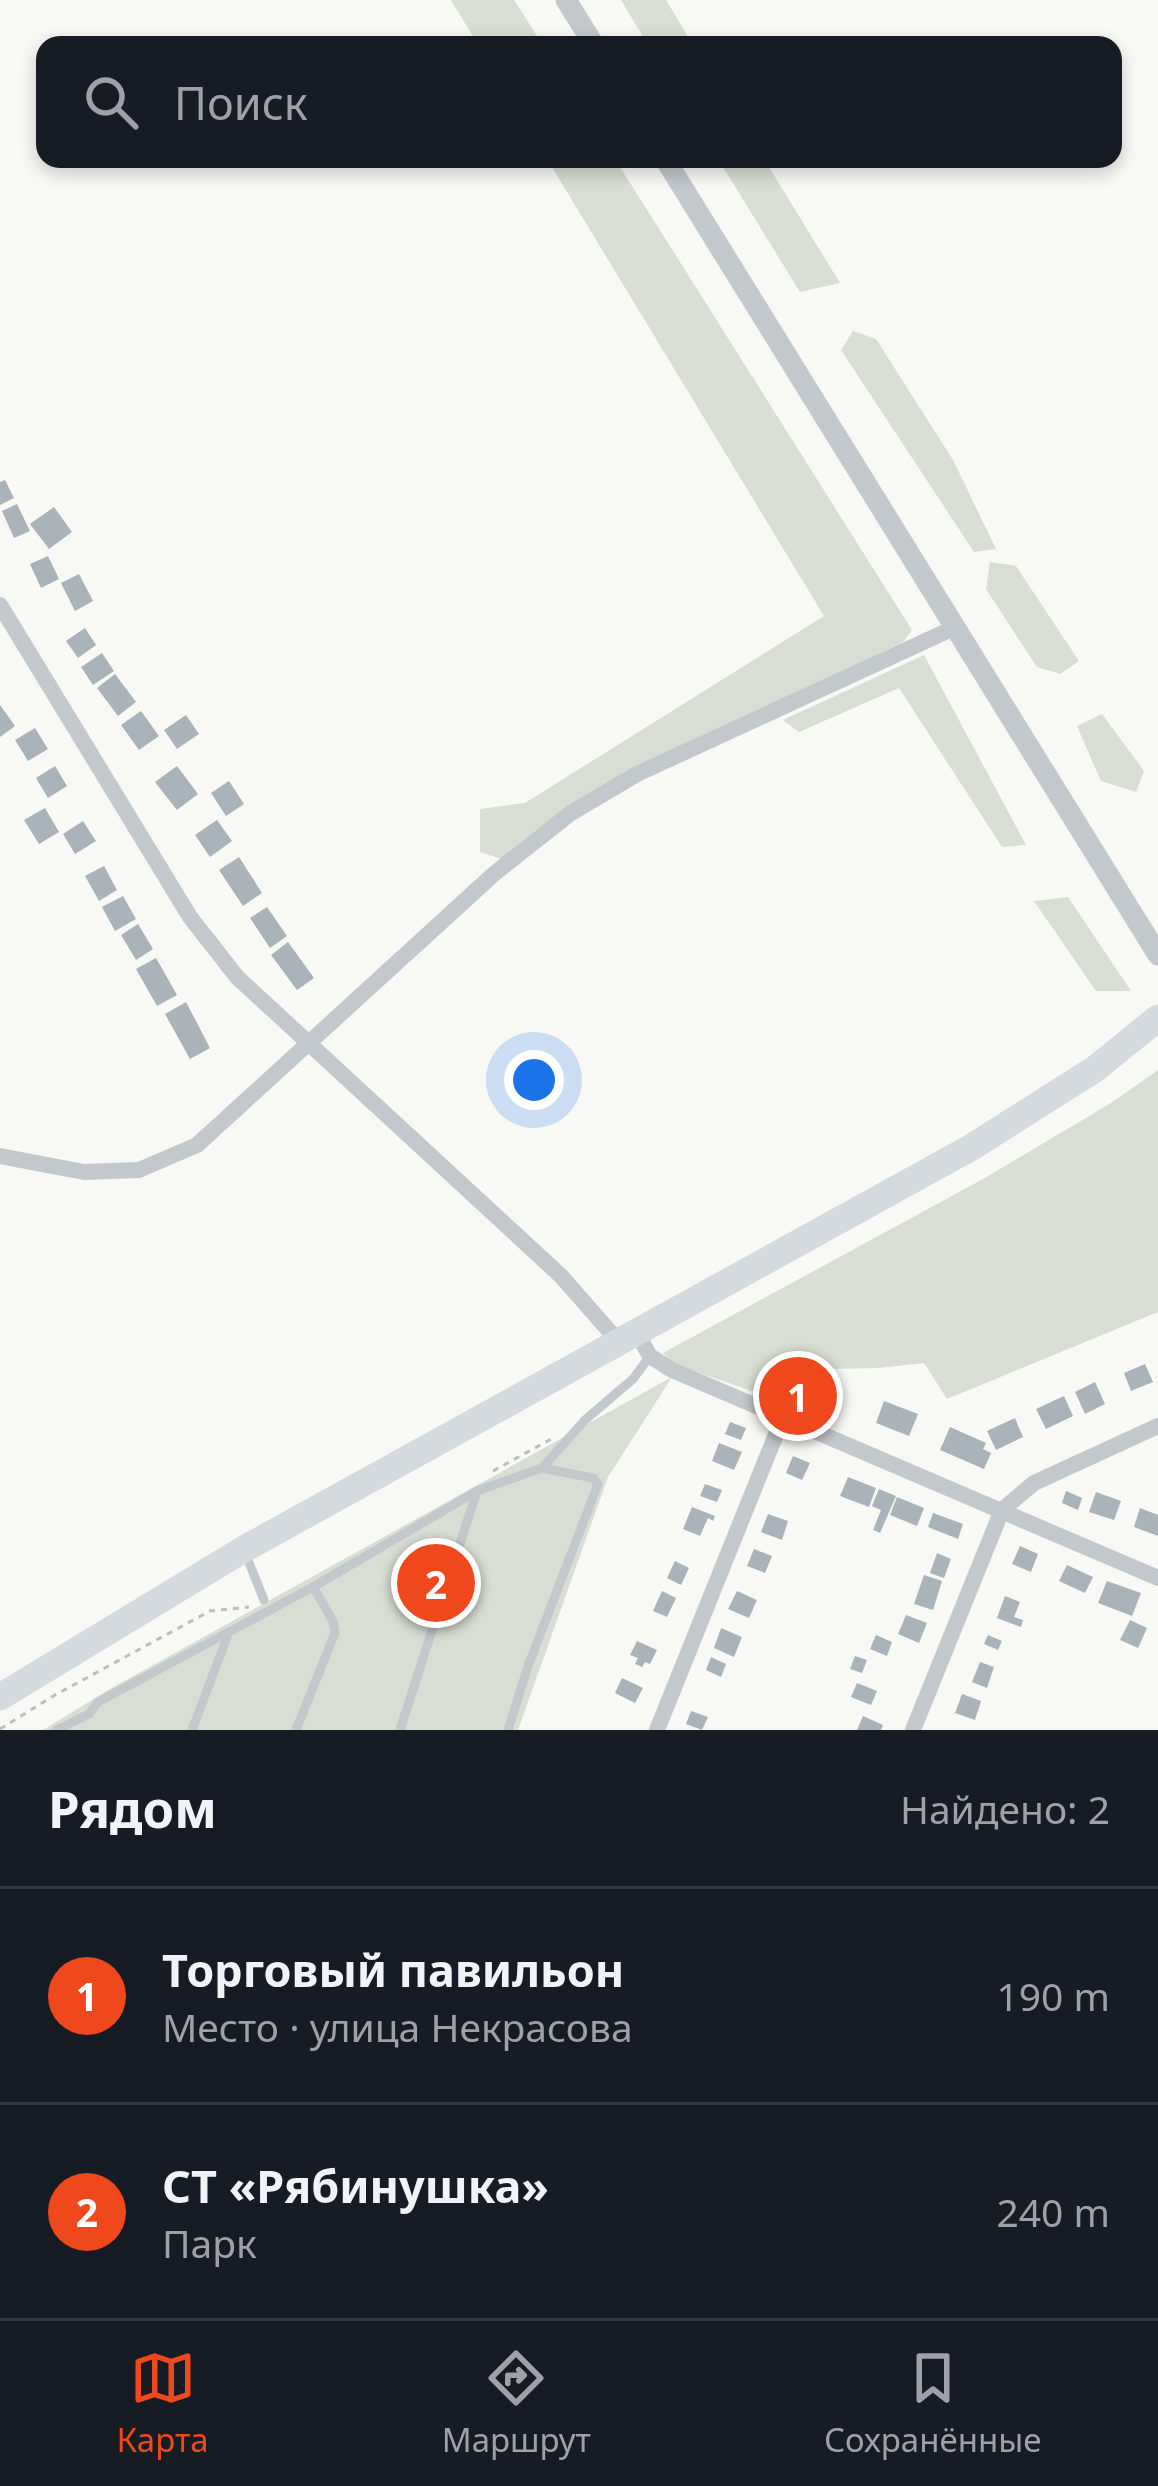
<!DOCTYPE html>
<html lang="ru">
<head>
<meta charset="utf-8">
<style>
	:root { --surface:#171b24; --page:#20242c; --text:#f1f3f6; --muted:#9ea1a6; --line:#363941; --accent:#f0481d }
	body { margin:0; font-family:"Noto Sans",sans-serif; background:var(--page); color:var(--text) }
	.you { position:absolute; left:534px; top:1080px; width:42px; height:42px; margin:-30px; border:9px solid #fff; border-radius:50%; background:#1a73e8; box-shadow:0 0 0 18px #1a73e833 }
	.badge { display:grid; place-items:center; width:78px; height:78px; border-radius:50%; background:var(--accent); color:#fff; font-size:39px; font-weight:700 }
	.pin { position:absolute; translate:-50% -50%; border:6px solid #fff; box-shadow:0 3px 12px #0006 }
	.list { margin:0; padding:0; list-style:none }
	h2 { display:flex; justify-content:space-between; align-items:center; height:156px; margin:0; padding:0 48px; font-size:51px }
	h2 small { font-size:39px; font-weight:400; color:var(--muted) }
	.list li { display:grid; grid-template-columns:78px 1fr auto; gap:36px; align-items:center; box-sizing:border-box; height:216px; padding:0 48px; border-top:3px solid var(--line) }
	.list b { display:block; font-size:45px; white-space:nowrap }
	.list p { margin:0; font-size:39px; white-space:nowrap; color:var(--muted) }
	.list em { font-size:39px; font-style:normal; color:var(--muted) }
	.icon { flex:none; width:66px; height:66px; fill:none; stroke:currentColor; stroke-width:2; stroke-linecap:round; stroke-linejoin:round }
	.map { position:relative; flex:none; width:1158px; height:1730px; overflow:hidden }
	.search { position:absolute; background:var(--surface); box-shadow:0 6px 18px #0003; left:36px; right:36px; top:36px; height:132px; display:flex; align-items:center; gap:30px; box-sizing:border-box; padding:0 42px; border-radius:24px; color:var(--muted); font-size:45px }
	.sheet { height:588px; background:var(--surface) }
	nav { display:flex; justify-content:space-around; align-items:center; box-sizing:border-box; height:168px; border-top:3px solid var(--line); background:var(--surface); font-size:33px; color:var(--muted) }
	nav a { display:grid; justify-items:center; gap:6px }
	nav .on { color:var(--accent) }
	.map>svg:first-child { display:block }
</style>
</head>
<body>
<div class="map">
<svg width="1158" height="1730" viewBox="0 0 1158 1730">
	<rect width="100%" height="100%" fill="#f8f8f5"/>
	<!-- green -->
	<g fill="#d8ded4">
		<path d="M451 0H514L543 45H478Z"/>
		<path d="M621 0H666L693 45H648Z"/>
		<path d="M547 159H615L912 630 903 642 604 787 502 859 480 852V809L525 803 824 616Z"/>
		<path d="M718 159H764L840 283 800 292Z"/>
		<path d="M853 331 876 339 953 460 996 549 974 552 841 350Z"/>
		<path d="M990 562 1016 566 1079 661 1060 674 1037 667 986 589Z"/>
		<path d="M924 655 1026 845 1002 847 899 688 799 732 783 720Z"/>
		<path d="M1102 714 1144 771 1136 792 1101 781 1077 726Z"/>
		<path d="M1068 897 1131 991H1096L1034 901Z"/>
		<path d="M1158 1070V1312L947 1399 924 1363 879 1368 783 1370 764 1378 755 1392 676 1365 663 1353 983 1179 1111 1103Z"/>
		<path d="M672 1377 608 1477 518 1730H43L110 1689Z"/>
	</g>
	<!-- building -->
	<g fill="#a9b3b9">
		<path d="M5 480 14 498 0 505V482Z"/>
		<path d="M17 504 30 531 14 538 2 511Z"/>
		<path d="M54 507 72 532 49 549 30 524Z"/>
		<path d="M48 556 59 579 41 588 30 564Z"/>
		<path d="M79 574 93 601 75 611 61 583Z"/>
		<path d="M85 628 96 645 78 658 66 641Z"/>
		<path d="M102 653 114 671 93 685 81 667Z"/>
		<path d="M115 674 136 702 118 716 97 688Z"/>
		<path d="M0 705 15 726 0 737Z"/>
		<path d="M141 711 159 736 139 750 121 725Z"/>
		<path d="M186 715 199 734 177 749 164 730Z"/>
		<path d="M35 728 48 749 28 761 15 740Z"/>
		<path d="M55 766 67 786 48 798 36 778Z"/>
		<path d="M177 766 198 794 177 810 155 782Z"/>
		<path d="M229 781 244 804 226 816 211 793Z"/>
		<path d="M45 808 59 832 39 844 24 820Z"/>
		<path d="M217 820 232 841 210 857 195 835Z"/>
		<path d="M83 821 96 841 75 854 63 834Z"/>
		<path d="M239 857 262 893 243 906 219 870Z"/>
		<path d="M104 866 117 890 99 901 85 876Z"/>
		<path d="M123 896 136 919 115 931 102 907Z"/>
		<path d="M267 907 287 936 270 948 250 918Z"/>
		<path d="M138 924 153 949 136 960 121 935Z"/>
		<path d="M288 942 314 978 297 990 271 955Z"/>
		<path d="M156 958 177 995 157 1006 136 969Z"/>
		<path d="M186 1002 210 1048 190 1059 165 1014Z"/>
		<path d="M1145 1364 1153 1382 1131 1391 1124 1373Z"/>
		<path d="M1095 1382 1105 1404 1085 1414 1075 1392Z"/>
		<path d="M792 1387 809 1396 805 1404 787 1396Z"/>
		<path d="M1064 1396 1073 1416 1046 1429 1036 1409Z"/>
		<path d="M884 1401 918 1414 909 1436 876 1423Z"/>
		<path d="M1015 1418 1023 1437 996 1450 987 1431Z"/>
		<path d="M730 1422 746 1428 741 1440 725 1434Z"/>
		<path d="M950 1427 986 1443 983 1449 991 1453 984 1469 940 1450Z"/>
		<path d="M719 1443 742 1452 734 1470 712 1461Z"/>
		<path d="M793 1456 810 1463 802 1480 786 1473Z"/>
		<path d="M848 1477 876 1488 869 1507 840 1496Z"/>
		<path d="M705 1484 722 1490 717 1502 700 1496Z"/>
		<path d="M879 1489 896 1496 880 1533 873 1530 881 1510 872 1506Z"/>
		<path d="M1066 1491 1082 1498 1078 1510 1062 1503Z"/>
		<path d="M1096 1492 1121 1501 1114 1520 1089 1512Z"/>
		<path d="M897 1497 924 1508 917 1526 890 1515Z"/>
		<path d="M692 1507 715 1516 713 1521 708 1518 700 1536 683 1529Z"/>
		<path d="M1140 1508 1158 1515V1536L1134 1527Z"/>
		<path d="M933 1513 963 1524 958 1539 928 1527Z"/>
		<path d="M768 1514 788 1521 782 1540 761 1532Z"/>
		<path d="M1020 1546 1038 1554 1031 1572 1012 1564Z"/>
		<path d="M754 1549 772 1556 765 1573 747 1566Z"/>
		<path d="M937 1553 951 1559 944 1578 930 1573Z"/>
		<path d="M675 1561 689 1568 681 1585 667 1578Z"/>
		<path d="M1067 1565 1093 1577 1085 1593 1059 1581Z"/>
		<path d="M924 1575 942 1581 933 1610 914 1604Z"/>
		<path d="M1107 1581 1141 1593 1132 1616 1098 1603Z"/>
		<path d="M662 1591 676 1598 667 1617 653 1611Z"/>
		<path d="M737 1591 757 1600 749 1618 728 1609Z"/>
		<path d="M1005 1596 1020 1602 1014 1617 1023 1620 1021 1627 997 1618Z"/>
		<path d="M906 1615 927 1623 919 1643 898 1634Z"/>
		<path d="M1130 1620 1147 1628 1138 1648 1120 1640Z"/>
		<path d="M721 1628 742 1637 734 1657 714 1648Z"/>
		<path d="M876 1635 892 1642 887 1656 870 1649Z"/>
		<path d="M988 1635 1002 1641 998 1650 984 1644Z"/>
		<path d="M637 1641 657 1650 650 1664 645 1662 642 1667 635 1664 638 1658 630 1655Z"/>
		<path d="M855 1656 867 1660 862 1673 850 1669Z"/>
		<path d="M711 1657 726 1664 721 1677 706 1670Z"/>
		<path d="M980 1662 994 1667 987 1688 972 1682Z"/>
		<path d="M622 1678 643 1688 635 1703 615 1693Z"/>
		<path d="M857 1683 877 1691 871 1705 851 1697Z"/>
		<path d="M962 1694 981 1701 975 1720 955 1713Z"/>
		<path d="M691 1711 708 1717 702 1730 686 1724Z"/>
		<path d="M863 1716 883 1725 881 1730H857Z"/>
	</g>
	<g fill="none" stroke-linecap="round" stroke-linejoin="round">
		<!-- path -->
		<g stroke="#bbbfc1" stroke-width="3" stroke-dasharray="6 6" stroke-linecap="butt">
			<path d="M493 1471 553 1438"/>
			<path d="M0 1729 55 1695 210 1611 249 1607"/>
		</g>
		<!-- service -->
		<g stroke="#c3c8cc" stroke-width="9">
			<path d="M246 1555 264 1600"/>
			<path d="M57 1730 89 1714 98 1702 313 1587 477 1491 542 1468 585 1420 633 1379 650 1356"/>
			<path d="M192 1730 229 1632"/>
			<path d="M296 1730 335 1633 333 1621 313 1587"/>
			<path d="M400 1730 477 1491"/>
			<path d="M508 1730 528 1666 598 1484 593 1478 542 1468"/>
		</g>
		<!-- minor -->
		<g stroke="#c3c8cc" stroke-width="16">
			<path d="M0 605 190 917 237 977 561 1276 619 1342"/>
			<path d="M0 1156 84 1172 139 1170 197 1145 495 873 571 813 637 774 956 627"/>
			<path d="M636 1332 650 1356 672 1370 1158 1578"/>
			<path d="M657 1730 783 1417"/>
			<path d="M913 1730 1002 1510 1034 1483 1158 1426"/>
		</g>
		<!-- tertiary -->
		<g stroke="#c3c8cc" stroke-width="21">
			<path d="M566 0 594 45"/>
			<path d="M665 159 1158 955"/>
		</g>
		<!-- primary -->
		<path stroke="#d5dade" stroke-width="27" d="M0 1697 244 1549 972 1147 1095 1069 1158 1018"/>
	</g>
</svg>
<div class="you"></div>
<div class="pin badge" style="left:798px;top:1396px">1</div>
<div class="pin badge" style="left:436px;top:1583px">2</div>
<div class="search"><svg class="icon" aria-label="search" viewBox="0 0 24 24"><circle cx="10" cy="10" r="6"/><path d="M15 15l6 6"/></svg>Поиск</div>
</div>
<section class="sheet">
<h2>Рядом<small>Найдено: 2</small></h2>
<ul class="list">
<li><span class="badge">1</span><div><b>Торговый павильон</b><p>Место · улица Некрасова</p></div><em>190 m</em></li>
<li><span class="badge">2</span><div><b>СТ «Рябинушка»</b><p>Парк</p></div><em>240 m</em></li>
</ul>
</section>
<nav>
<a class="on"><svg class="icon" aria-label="map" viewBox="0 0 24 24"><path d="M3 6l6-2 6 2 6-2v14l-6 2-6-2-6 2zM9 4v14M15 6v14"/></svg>Карта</a>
<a><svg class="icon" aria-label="directions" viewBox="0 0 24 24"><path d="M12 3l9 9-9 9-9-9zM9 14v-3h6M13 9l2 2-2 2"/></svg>Маршрут</a>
<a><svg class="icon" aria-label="saved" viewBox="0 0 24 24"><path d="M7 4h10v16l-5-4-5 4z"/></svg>Сохранённые</a>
</nav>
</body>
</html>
